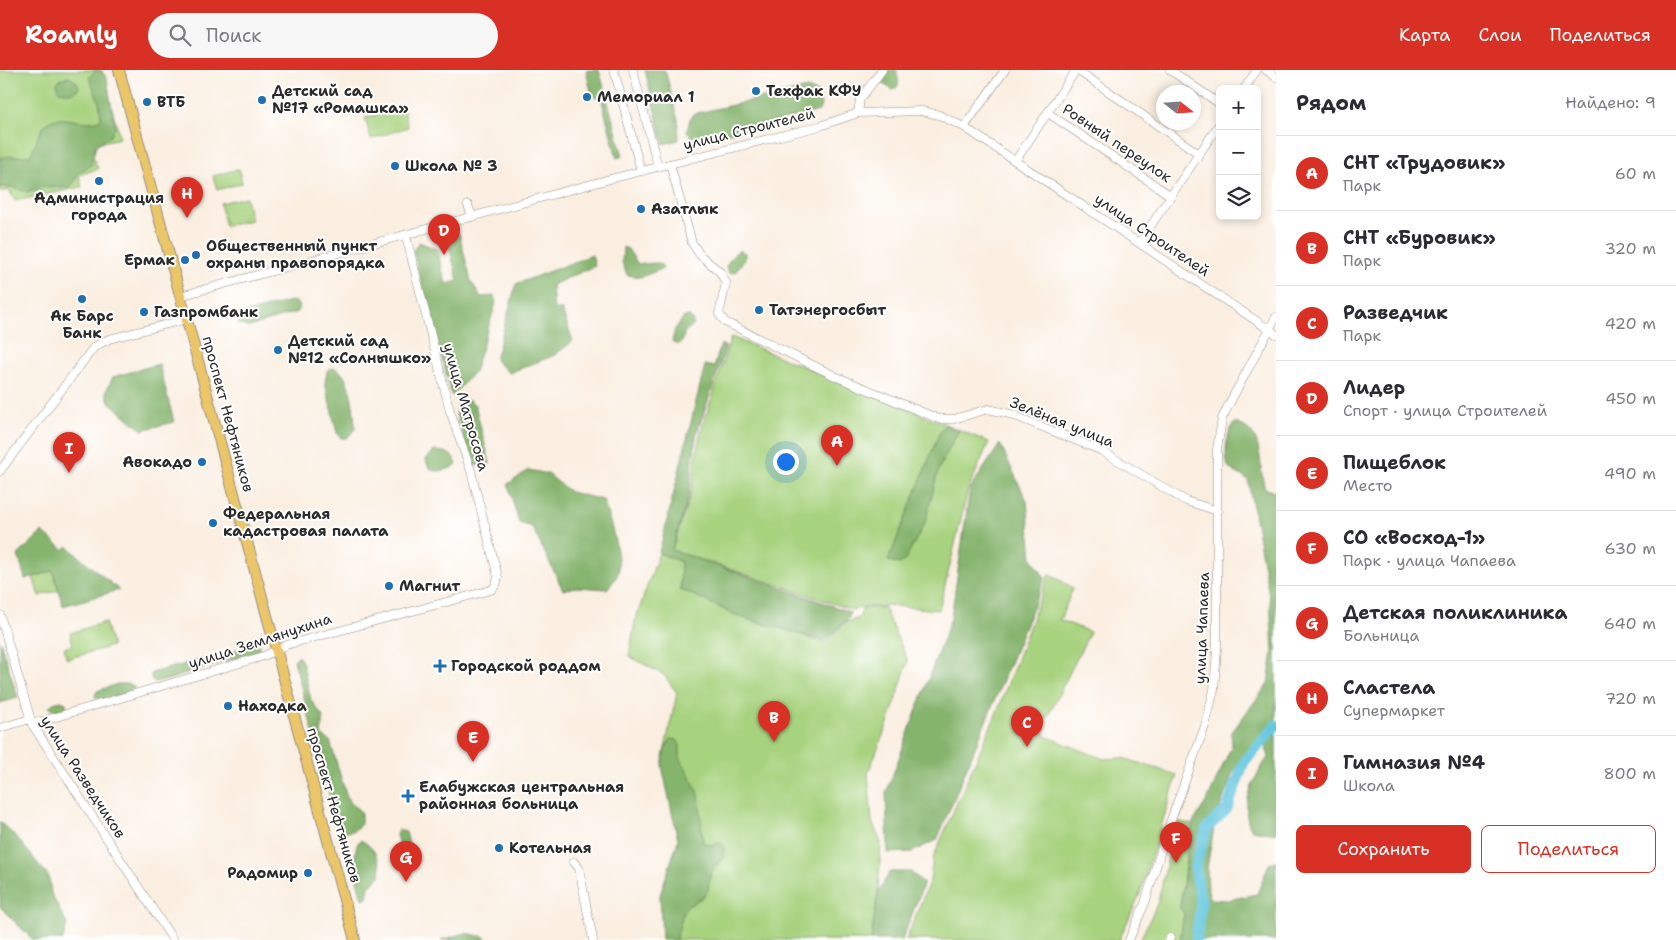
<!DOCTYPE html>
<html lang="ru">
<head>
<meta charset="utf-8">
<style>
	:root { --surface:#fff; --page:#f7f7f7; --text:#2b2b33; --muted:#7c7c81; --line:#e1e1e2; --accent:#d93025 }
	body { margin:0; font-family:"Shantell Sans",sans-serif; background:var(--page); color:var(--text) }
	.controls { position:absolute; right:15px; top:15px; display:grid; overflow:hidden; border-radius:8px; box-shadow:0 2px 8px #0003 }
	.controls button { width:45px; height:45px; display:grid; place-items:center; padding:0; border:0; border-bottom:1px solid var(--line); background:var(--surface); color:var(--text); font:25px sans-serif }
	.compass { position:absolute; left:1156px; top:15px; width:45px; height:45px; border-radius:50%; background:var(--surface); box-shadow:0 2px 8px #0003; rotate:107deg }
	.you { position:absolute; left:785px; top:391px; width:18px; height:18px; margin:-12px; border:4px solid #fff; border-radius:50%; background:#1a73e8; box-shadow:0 0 0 8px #1a73e833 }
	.badge { display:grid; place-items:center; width:32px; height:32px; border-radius:50%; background:var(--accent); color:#fff; font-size:16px; font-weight:700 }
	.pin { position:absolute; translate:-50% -41px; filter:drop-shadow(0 1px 2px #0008) }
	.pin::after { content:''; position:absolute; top:26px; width:18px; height:15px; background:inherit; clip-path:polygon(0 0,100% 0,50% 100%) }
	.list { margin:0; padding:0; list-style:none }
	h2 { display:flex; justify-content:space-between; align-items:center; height:65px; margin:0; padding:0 20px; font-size:21px }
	h2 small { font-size:16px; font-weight:400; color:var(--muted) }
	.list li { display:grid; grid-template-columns:32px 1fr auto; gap:15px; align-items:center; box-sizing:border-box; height:75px; padding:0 20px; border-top:1px solid var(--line) }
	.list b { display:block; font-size:19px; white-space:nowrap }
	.list p { margin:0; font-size:16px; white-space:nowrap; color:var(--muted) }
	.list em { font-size:16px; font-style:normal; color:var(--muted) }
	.actions { display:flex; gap:10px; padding:15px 20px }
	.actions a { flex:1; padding:11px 0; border:1px solid var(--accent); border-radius:8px; text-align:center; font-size:18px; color:var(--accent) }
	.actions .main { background:var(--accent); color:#fff }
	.icon { flex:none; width:28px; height:28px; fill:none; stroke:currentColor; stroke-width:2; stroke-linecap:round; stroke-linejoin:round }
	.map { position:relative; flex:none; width:1276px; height:870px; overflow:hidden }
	header { display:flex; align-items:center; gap:30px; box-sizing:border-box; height:70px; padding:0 25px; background:var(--accent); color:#fff }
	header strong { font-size:24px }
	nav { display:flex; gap:28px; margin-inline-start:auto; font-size:18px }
	.search { width:350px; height:45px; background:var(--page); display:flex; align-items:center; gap:12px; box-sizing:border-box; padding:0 18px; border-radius:28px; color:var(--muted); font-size:19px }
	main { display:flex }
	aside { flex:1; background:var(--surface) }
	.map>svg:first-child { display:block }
</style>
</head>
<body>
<header>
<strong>Roamly</strong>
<div class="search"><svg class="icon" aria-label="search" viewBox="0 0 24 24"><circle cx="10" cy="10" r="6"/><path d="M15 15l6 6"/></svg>Поиск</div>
<nav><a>Карта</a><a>Слои</a><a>Поделиться</a></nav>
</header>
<main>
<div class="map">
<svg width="1276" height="870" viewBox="0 0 1276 870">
	<rect width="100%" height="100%" fill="#fff"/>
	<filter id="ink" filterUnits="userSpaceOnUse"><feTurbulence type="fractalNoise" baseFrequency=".02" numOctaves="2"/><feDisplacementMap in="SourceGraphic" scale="10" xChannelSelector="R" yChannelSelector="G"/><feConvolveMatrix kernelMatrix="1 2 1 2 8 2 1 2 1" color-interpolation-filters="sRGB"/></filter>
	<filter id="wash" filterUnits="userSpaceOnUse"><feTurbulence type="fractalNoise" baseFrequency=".0096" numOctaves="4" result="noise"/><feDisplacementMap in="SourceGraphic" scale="20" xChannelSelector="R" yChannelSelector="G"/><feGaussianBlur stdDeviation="1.12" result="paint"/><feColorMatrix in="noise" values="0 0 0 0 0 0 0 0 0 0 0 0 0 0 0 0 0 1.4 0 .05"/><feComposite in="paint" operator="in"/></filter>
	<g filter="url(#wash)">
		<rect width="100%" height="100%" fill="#faeee0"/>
		<!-- green -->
		<g fill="#a7d27e" stroke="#697e54">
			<path d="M0 0H102L120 68 88 75 98 99 79 105 82 117 15 131 9 120 0 122Z"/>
			<path d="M403 37 408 57 371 69 365 48Z"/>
			<path d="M239 99 242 113 217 120 213 106Z"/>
			<path d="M246 127 251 150 225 156 220 133Z"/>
			<path d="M731 267 989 372 968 420 939 540 886 535 884 537H863L853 540 672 480 691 422 699 368Z"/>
			<path d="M659 483 682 492 740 547 779 557 824 573 846 552 859 548 863 538H884L908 591 890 648 868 703 872 752 881 773 878 822 871 870H671L686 785 663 687 677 623 664 605 629 586 635 551Z"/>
			<path d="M53 501 59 520 39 526 33 507Z"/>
			<path d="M1049 504 1073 518 1060 550 1090 562 1043 656 1045 666 1104 689 1123 688 1177 705 1140 824 1119 870H906L930 810 933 788 1000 635Z"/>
			<path d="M105 552 112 576 67 589 64 578 73 575 70 563Z"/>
			<path d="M1176 751 1190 754 1180 838 1184 843 1180 870H1140L1158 832Z"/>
		</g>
		<!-- forest -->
		<g fill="#85b46d" stroke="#58704c">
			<path d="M96 0 104 4 107 9 115 58 110 66 96 75 91 95 78 103 73 114 69 118 45 117 27 122 12 117H0V88C10 84 20 88 30 85 36 76 37 65 44 56 59 39 84 59 101 49L99 32 89 7Z"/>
			<path d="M586 0H599L623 86 617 88 601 28 592 26Z"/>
			<path d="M645 0H665L678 50 679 70 663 74Z"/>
			<path d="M888 0H897C896 8 903 14 893 20L883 14 882 9Z"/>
			<path d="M69 7 77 12 79 17 76 21 70 23 59 21 57 13 60 9Z"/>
			<path d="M808 18 819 23 821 35 819 41 703 69H694L687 61 690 49 693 44Z"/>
			<path d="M459 163 471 211 481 227 494 226 496 233 474 302 452 326 413 181 419 172 437 179 446 214 458 211 449 176Z"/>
			<path d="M623 177 628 179 638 194 658 193 663 196 662 199 641 207 627 205 622 192Z"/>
			<path d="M740 180 745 183V189L735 202 729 203 726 197C729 190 733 184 740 180Z"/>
			<path d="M592 185 595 196 552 215 554 239 562 240 573 271 555 285 509 303 495 290 516 214Z"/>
			<path d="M290 231 296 232 300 236 297 242 249 257 238 254 242 244Z"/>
			<path d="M689 246 693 251V256L685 261 682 272 677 275 672 271 675 259 684 247Z"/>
			<path d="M721 274 726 277 696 366 689 423 672 480 850 542 849 548 824 571 740 547 680 519 681 492 659 483 705 295 714 297Z"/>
			<path d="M159 294 174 352 142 360 109 332 106 321 113 307Z"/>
			<path d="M332 298C351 298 355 345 355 360L347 368H341L337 363 325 313 327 301Z"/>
			<path d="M469 330 475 335 490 394 473 396 456 344 458 334Z"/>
			<path d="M1235 353C1266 361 1257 393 1265 418L1276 423V764L1252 760C1237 738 1256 704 1269 686L1265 676 1255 673 1233 702 1215 751 1207 798 1208 821 1211 829 1228 830 1257 824 1269 794 1276 791V870H1180L1184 843 1180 838 1192 754 1208 729 1232 675 1231 663 1268 614 1273 582 1270 531 1248 410C1243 405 1231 402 1228 396 1224 387 1226 359 1235 353Z"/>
			<path d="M945 355 959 360 939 398 925 453 904 491 900 494 888 491 939 364Z"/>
			<path d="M1000 374 1027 431 1032 488 1045 508 937 770 912 782 888 783 886 723 951 548 970 419Z"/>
			<path d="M434 381C444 381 454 383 457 395 446 401 428 407 426 389Z"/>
			<path d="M529 400 548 404 570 422 603 430C609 448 621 484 618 503 617 508 611 514 607 519L577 517 563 520 532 457 519 453 508 414Z"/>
			<path d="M42 462 64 480 67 476 119 520 63 536 53 501 25 509 18 485Z"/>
			<path d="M0 570 18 628 0 633Z"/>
			<path d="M253 573 260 576 257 581 164 611 155 612 151 609V603L233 581Z"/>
			<path d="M298 586 302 591 311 630 323 647 321 665 330 671 346 724 350 732 361 742V754L353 761 342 763 338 758 294 590Z"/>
			<path d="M117 614H129L134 616V619L108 629 96 628 95 626 97 621Z"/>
			<path d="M61 631 66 633 67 638 56 643 49 637 53 633Z"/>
			<path d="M671 669 677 670 680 675V687L699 724 703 772 708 775 720 773 724 776 723 788 711 802 708 820 704 826 684 839 676 870H662L660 825 678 770 662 696 665 679Z"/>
			<path d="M0 752 18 769 49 807 51 823 67 854 63 870H33L0 837Z"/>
			<path d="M398 759 406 762 412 786 407 793 403 790 396 765Z"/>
			<path d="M360 770C373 775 383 792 380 806L369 816 367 827 364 829 362 828C357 815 350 782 360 770Z"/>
			<path d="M890 802H911L924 813 902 870H871L878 822Z"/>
			<path d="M465 863 485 867V870H441Z"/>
		</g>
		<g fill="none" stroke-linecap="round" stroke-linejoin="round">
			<!-- river -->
			<path stroke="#60c5de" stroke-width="11" d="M1196 870 1201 834 1195 797 1207 758 1227 739 1244 692 1276 655"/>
		</g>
	</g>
	<g filter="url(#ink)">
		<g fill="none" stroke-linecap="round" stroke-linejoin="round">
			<!-- minor casing -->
			<g stroke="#928c86" stroke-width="9">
				<g id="minor">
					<path d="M614 0 641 101"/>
					<path d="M633 0 658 97"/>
					<path d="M1077 0 1198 83"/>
					<path d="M1170 0 1220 34"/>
					<path d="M1266 0 1276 7"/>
					<path d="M1244 19 1257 0"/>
					<path d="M858 43 860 29 882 0"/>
					<path d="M1048 43 1171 126"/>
					<path d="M964 57 1005 0"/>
					<path d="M1016 90 1076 0"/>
					<path d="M670 94 692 173 700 185 720 202 726 213 719 244 725 252 837 307 939 349H954L988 339 1010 344 1100 380 1186 431 1218 441"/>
					<path d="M468 135 472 147"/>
					<path d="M1142 175 1143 167 1220 53"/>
					<path d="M180 226 610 109 820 56 858 43 922 41 939 45 964 57 1276 264"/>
					<path d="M0 401 94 277 109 269 187 249"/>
					<path d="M0 545 32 654 173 870"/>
					<path d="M32 654 264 586 286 575 491 520 496 515 498 507 471 401 450 341 406 166"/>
					<path d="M0 658 30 649"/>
					<path d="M574 792 579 798 593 870"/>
					<path d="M1129 870 1145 833 1167 761 1205 656 1214 620 1217 579V379L1222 349 1228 336 1276 247"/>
					<path d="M1169 870 1170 868"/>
				</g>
			</g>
			<!-- major casing -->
			<g stroke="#928c86" stroke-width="12">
				<path id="major" d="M119 0 355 870"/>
			</g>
			<!-- minor -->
			<use href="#minor" stroke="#fff" stroke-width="8"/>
			<!-- major -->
			<use href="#major" stroke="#ebc669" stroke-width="10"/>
		</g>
	</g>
	<!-- markers -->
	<g fill="#1f6fb2" stroke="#fff" stroke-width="2">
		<circle cx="756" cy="21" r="5"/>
		<circle cx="587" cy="27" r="5"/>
		<circle cx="262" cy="30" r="5"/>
		<circle cx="147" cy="32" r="5"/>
		<circle cx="395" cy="96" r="5"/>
		<circle cx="99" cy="111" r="5"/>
		<circle cx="641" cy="139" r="5"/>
		<circle cx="196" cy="185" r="5"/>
		<circle cx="185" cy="190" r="5"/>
		<circle cx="82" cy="229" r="5"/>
		<circle cx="759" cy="240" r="5"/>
		<circle cx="144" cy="242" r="5"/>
		<circle cx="278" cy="280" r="5"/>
		<circle cx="202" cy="392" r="5"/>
		<circle cx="213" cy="453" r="5"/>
		<circle cx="389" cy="516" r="5"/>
		<path d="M437.5 588.5h5v5h5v5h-5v5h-5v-5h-5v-5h5z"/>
		<circle cx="228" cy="636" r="5"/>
		<path d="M405.5 718.5h5v5h5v5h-5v5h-5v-5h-5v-5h5z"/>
		<circle cx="499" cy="778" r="5"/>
		<circle cx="308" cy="803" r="5"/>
	</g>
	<g text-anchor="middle" stroke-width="4" stroke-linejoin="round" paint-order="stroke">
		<!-- poi labels -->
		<g font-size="15" font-weight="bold" fill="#2b2b2b" stroke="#fff" text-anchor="start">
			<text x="272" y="26">Детский сад<tspan x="272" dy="17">№17 «Ромашка»</tspan></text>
			<text x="766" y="26">Техфак КФУ</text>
			<text x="597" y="32">Мемориал 1</text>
			<text x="157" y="37">ВТБ</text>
			<text x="405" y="101">Школа № 3</text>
			<text x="99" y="133" text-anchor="middle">Администрация<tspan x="99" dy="17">города</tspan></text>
			<text x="651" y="144">Азатлык</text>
			<text x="206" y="181">Общественный пункт<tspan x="206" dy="17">охраны правопорядка</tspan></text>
			<text x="175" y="195" text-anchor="end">Ермак</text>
			<text x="769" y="245">Татэнергосбыт</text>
			<text x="154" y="247">Газпромбанк</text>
			<text x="82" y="251" text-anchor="middle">Ак Барс<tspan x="82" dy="17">Банк</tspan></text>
			<text x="288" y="276">Детский сад<tspan x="288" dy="17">№12 «Солнышко»</tspan></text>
			<text x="192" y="397" text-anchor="end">Авокадо</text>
			<text x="223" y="449">Федеральная<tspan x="223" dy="17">кадастровая палата</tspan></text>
			<text x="399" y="521">Магнит</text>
			<text x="451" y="601">Городской роддом</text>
			<text x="238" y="641">Находка</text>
			<text x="419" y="722">Елабужская центральная<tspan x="419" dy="17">районная больница</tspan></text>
			<text x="509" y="783">Котельная</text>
			<text x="298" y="808" text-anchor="end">Радомир</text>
		</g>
		<!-- street labels -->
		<g font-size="15" fill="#2b2b2b" stroke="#fff">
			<text transform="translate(749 59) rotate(-14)" y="5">улица Строителей</text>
			<text transform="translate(1117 73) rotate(34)" y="5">Ровный переулок</text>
			<text transform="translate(1152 165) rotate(34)" y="5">улица Строителей</text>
			<text transform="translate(466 337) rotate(74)" y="5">улица Матросова</text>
			<text transform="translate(228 344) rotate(75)" y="5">проспект Нефтяников</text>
			<text transform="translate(1062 352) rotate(22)" y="5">Зелёная улица</text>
			<text transform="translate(1202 558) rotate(-88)" y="5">улица Чапаева</text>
			<text transform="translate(260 571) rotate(-18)" y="5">улица Землянухина</text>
			<text transform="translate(83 707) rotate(57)" y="5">улица Разведчиков</text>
			<text transform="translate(334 735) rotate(74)" y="5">проспект Нефтяников</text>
		</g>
	</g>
</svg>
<div class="controls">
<button>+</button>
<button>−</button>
<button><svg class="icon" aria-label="layers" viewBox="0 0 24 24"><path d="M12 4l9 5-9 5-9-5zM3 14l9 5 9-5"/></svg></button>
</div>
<svg class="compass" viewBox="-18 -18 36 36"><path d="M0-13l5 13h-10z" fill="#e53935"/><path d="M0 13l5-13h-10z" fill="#7c7c81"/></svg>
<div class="you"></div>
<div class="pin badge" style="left:837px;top:396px">A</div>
<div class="pin badge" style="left:774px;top:672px">B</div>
<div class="pin badge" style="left:1027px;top:677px">C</div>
<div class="pin badge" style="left:444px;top:185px">D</div>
<div class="pin badge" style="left:473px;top:692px">E</div>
<div class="pin badge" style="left:1176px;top:793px">F</div>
<div class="pin badge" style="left:406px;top:812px">G</div>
<div class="pin badge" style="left:187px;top:148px">H</div>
<div class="pin badge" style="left:69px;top:403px">I</div>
</div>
<aside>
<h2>Рядом<small>Найдено: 9</small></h2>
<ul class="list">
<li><span class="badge">A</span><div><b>СНТ «Трудовик»</b><p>Парк</p></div><em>60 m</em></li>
<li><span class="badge">B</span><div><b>СНТ «Буровик»</b><p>Парк</p></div><em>320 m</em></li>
<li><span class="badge">C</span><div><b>Разведчик</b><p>Парк</p></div><em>420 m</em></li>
<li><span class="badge">D</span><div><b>Лидер</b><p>Спорт · улица Строителей</p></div><em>450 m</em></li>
<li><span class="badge">E</span><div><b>Пищеблок</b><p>Место</p></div><em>490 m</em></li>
<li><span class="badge">F</span><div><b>СО «Восход-1»</b><p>Парк · улица Чапаева</p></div><em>630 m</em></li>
<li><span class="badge">G</span><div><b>Детская поликлиника</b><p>Больница</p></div><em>640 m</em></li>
<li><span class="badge">H</span><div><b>Сластела</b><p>Супермаркет</p></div><em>720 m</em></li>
<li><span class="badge">I</span><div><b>Гимназия №4</b><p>Школа</p></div><em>800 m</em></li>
</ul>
<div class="actions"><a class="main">Сохранить</a><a>Поделиться</a></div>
</aside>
</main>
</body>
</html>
